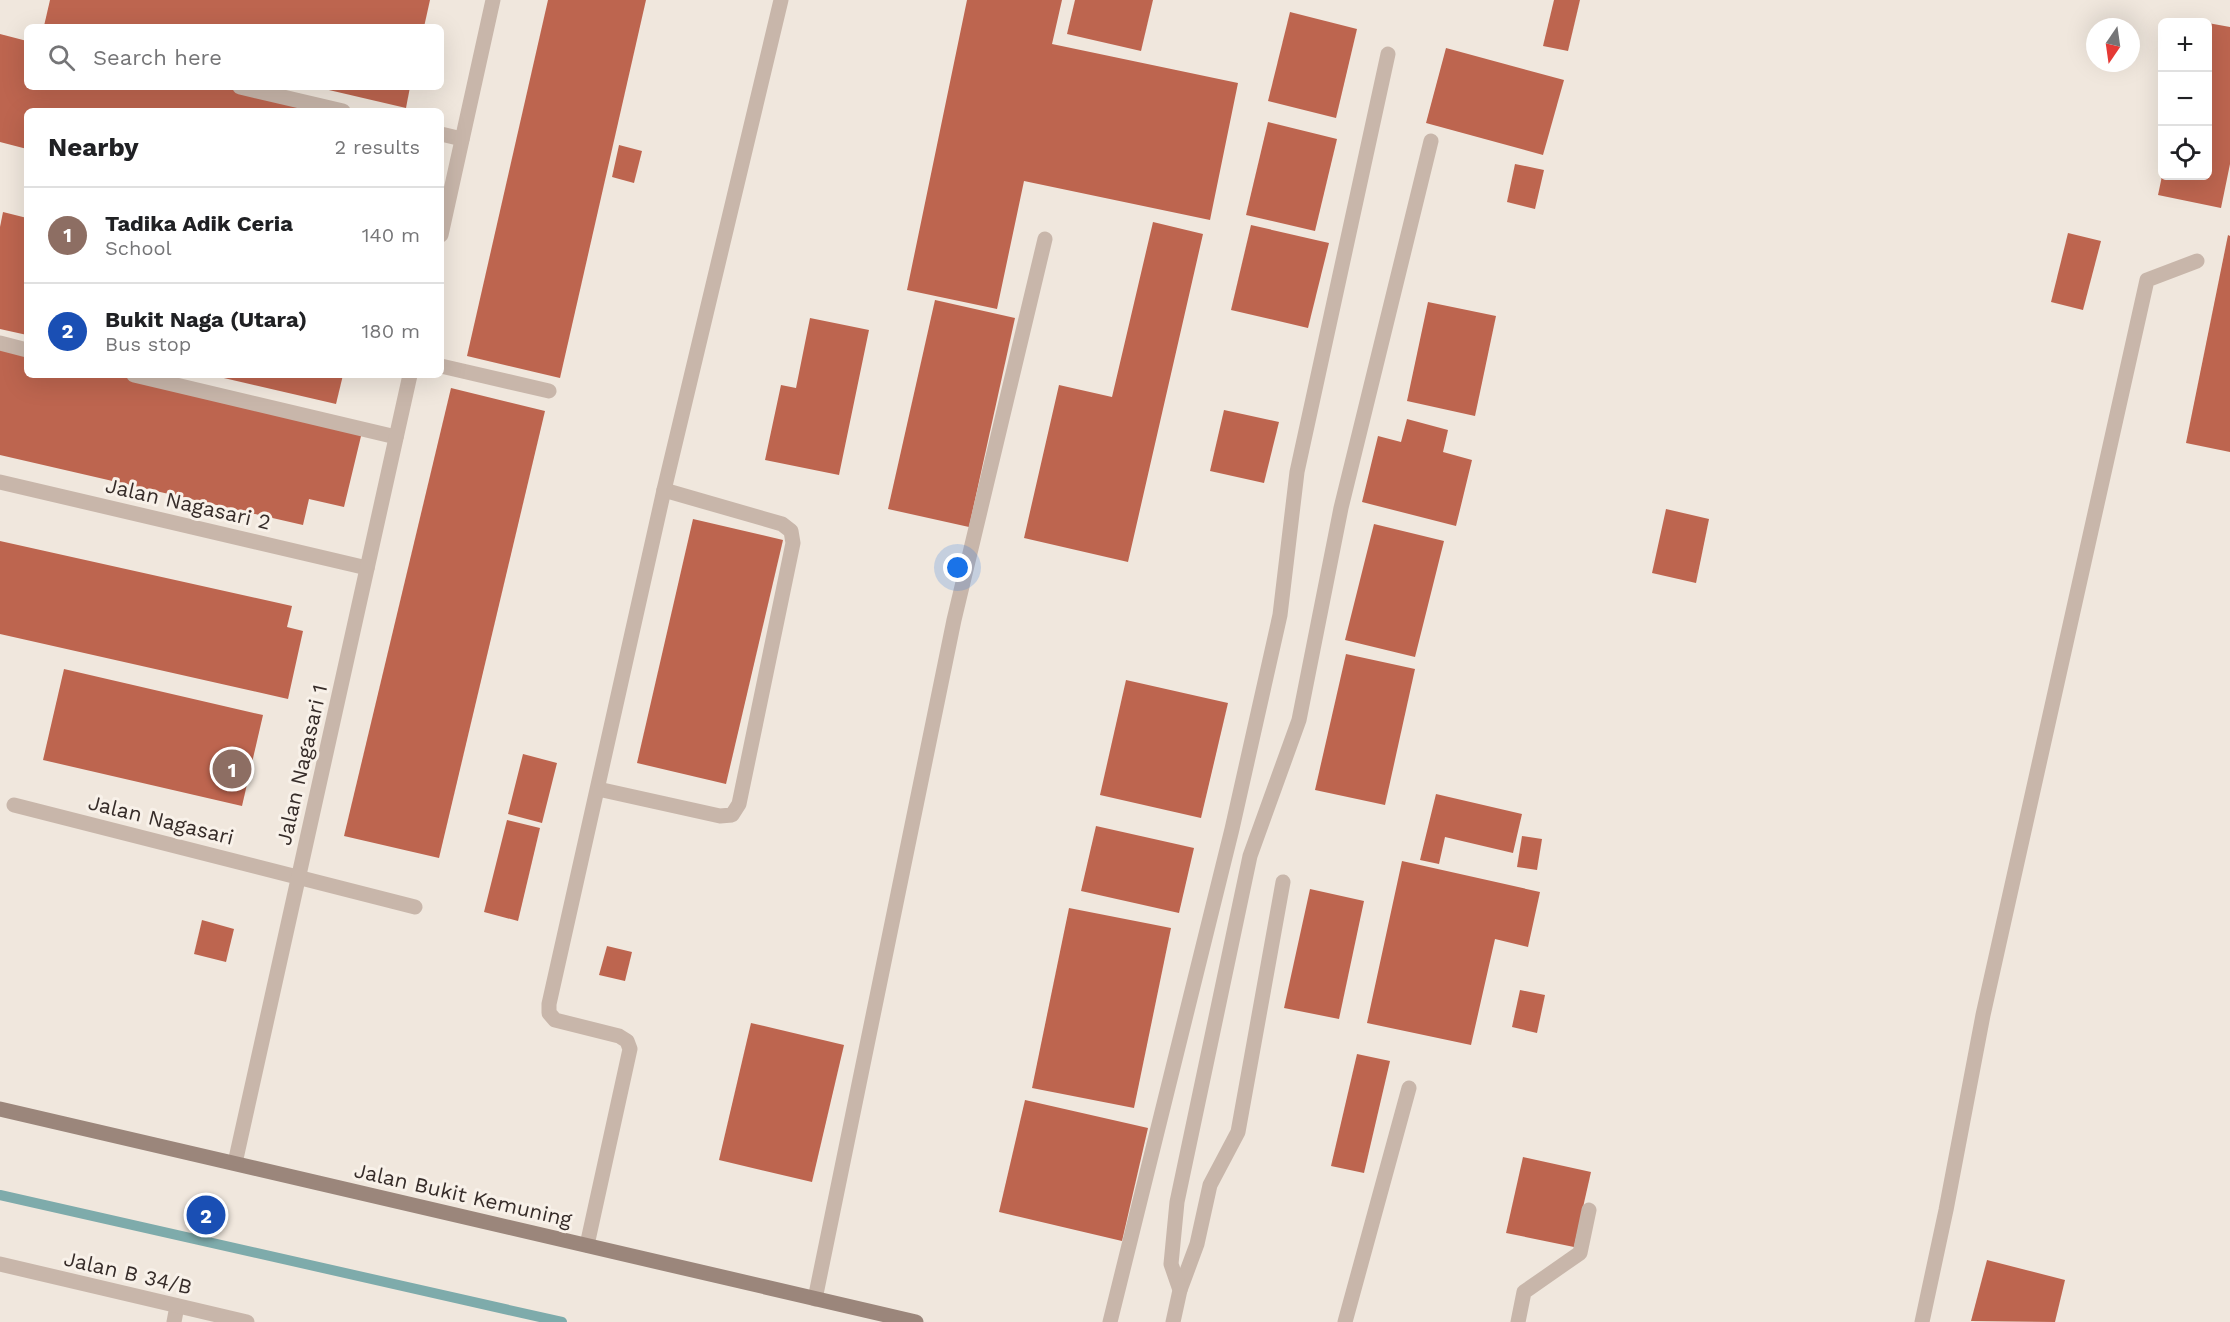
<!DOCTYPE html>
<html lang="en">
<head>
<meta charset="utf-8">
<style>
	:root { --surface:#fff; --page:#f2f2f2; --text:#202124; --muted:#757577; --line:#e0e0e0; --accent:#2563eb }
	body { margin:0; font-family:"Work Sans",sans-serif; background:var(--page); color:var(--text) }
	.controls { position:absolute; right:18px; top:18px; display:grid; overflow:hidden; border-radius:9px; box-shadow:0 6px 24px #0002 }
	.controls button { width:54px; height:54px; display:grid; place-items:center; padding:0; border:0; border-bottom:2px solid var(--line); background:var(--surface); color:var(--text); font:30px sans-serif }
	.compass { position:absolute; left:2086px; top:18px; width:54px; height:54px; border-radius:50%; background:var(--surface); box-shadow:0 6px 24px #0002; rotate:193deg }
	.you { position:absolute; left:958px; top:568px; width:21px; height:21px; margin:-15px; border:4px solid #fff; border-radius:50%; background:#1a73e8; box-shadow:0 0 0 9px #1a73e833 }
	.badge { display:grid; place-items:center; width:39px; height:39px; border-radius:50%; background:var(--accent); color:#fff; font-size:20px; font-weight:700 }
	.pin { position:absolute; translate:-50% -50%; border:3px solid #fff; box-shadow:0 2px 6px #0006 }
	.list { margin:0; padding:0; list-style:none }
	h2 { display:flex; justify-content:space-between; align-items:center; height:78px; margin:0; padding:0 24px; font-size:26px }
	h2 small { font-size:20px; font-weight:400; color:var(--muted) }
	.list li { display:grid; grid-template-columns:39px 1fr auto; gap:18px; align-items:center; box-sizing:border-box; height:96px; padding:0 24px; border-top:2px solid var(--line) }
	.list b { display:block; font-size:22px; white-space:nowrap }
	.list p { margin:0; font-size:20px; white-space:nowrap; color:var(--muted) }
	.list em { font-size:20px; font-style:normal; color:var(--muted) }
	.icon { flex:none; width:33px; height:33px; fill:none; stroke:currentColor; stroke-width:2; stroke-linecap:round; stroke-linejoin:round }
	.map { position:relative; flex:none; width:2230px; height:1322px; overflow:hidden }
	.search { position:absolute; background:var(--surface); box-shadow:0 6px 24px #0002; left:24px; top:24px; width:420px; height:66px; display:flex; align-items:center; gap:15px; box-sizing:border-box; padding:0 21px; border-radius:9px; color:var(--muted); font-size:22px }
	.panel { position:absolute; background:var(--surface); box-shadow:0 6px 24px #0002; left:24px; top:108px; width:420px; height:270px; border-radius:9px }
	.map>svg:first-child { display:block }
</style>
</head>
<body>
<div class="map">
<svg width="2230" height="1322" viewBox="0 0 2230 1322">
	<rect width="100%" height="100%" fill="#f0e7dd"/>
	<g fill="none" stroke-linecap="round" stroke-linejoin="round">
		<!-- stream -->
		<path stroke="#7eabab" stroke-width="10" d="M0 1195 562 1322"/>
	</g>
	<!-- building -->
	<g fill="#bd654f">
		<path d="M50 0H430L424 27H46L44 26Z"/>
		<path d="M548 0H646L560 378 467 356Z"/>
		<path d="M967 0H1062L1052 44 1238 83 1210 220 1024 181 997 309 907 290Z"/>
		<path d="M1075 0H1153L1141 51 1067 34Z"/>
		<path d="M1554 0H1580L1568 51 1543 46Z"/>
		<path d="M1290 12 1357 29 1336 118 1268 101Z"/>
		<path d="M2208 23 2230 27V164L2221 208 2158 195 2162 176H2208Z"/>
		<path d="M0 34 27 41V87H222L321 111H27V149L0 142Z"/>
		<path d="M1446 48 1564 80 1543 155 1426 123Z"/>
		<path d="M316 87H410L406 108Z"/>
		<path d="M1268 122 1337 139 1315 231 1246 215Z"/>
		<path d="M619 145 642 151 634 183 612 177Z"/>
		<path d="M1515 164 1544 170 1535 209 1507 202Z"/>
		<path d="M3 212 27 218V335L0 329V227Z"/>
		<path d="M1153 222 1203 234 1128 562 1024 538 1059 385 1112 397Z"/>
		<path d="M1251 225 1329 243 1308 328 1231 310Z"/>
		<path d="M2068 233 2101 241 2083 310 2051 302Z"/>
		<path d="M2228 235 2230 236V452L2186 443Z"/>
		<path d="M935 300 1015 318 969 527 888 509Z"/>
		<path d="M1428 302 1496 316 1475 416 1407 401Z"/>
		<path d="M810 318 869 330 839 475 765 460 781 385 796 388Z"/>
		<path d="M0 348 27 354V375H116L362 432 344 507 309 499 303 525 0 455Z"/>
		<path d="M211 375H343L336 404Z"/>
		<path d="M451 388 545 411 439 858 344 836Z"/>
		<path d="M1224 410 1279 422 1264 483 1210 471Z"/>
		<path d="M1407 419 1448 430 1443 452 1472 460 1456 526 1362 502 1378 436 1401 442Z"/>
		<path d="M1666 509 1709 519 1696 583 1652 573Z"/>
		<path d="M693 519 783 540 726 784 637 763Z"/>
		<path d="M1374 524 1444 541 1415 657 1345 640Z"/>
		<path d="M0 541 292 606 287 627 303 631 288 699 0 634Z"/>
		<path d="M1346 654 1415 669 1385 805 1315 790Z"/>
		<path d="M64 669 263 715 242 806 43 760Z"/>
		<path d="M1126 680 1228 703 1201 818 1100 795Z"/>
		<path d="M523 754 557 763 542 823 508 814Z"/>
		<path d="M1436 794 1522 814 1513 853 1445 837 1439 864 1420 860Z"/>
		<path d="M507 820 540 828 518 921 484 912Z"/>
		<path d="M1096 826 1194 848 1179 913 1081 891Z"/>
		<path d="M1522 836 1542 839 1537 870 1517 867Z"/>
		<path d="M1402 861 1540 892 1528 947 1495 939 1471 1045 1367 1023Z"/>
		<path d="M1310 889 1364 901 1339 1019 1284 1008Z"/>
		<path d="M1069 908 1171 928 1134 1108 1032 1088Z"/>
		<path d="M202 920 234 929 226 962 194 954Z"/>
		<path d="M607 946 632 952 625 981 599 975Z"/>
		<path d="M1520 990 1545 995 1537 1033 1512 1027Z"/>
		<path d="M751 1023 844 1045 812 1182 719 1160Z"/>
		<path d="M1357 1054 1390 1061 1364 1173 1331 1166Z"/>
		<path d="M1025 1100 1148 1128 1122 1241 999 1212Z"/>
		<path d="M1523 1157 1591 1172 1574 1247 1506 1233Z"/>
		<path d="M1987 1260 2065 1280 2055 1322 1971 1321Z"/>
	</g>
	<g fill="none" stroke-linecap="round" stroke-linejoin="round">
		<!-- lane -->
		<g stroke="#c8b6aa" stroke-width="15">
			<path d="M240 87 343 111"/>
			<path d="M441 134 462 139"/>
			<path d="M0 343 27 350"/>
			<path d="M441 366 549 391"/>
			<path d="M134 375 396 437"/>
			<path d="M598 789 720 816 732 815 739 804 793 543 791 531 782 524 664 490"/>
			<path d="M587 1245 630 1049 627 1041 619 1036 555 1020 549 1013V1004L664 490 781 0"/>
			<path d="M1180 1290 1197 1244 1210 1185 1238 1132 1283 882"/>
			<path d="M815 1299 954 620 1045 239"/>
			<path d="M174 1322 177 1306"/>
			<path d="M1345 1322 1409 1088"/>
			<path d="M1518 1322 1524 1292 1580 1253 1589 1210"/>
			<path d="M1922 1322 1946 1210 1983 1015 2147 280 2197 261"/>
		</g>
		<!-- street -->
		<g stroke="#c8b6aa" stroke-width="15">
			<path d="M441 235 493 0"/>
			<path d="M0 482 367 568"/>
			<path d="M14 805 415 907"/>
			<path d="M235 1163 410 375"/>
			<path d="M0 1264 247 1322"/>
			<path d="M1110 1322 1232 829 1280 615 1297 472 1388 54"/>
			<path d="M1173 1322 1180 1290 1171 1264 1177 1202 1250 856 1299 720 1341 508 1431 141"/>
		</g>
		<!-- secondary -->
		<path stroke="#9b867b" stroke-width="15" d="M0 1109 916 1322"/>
	</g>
	<g text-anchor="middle" stroke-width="6" stroke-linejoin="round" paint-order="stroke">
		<!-- street labels -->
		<g font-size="21" fill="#362c29" stroke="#f8f1e9">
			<text transform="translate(188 504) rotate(13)" y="7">Jalan Nagasari 2</text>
			<text transform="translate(302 765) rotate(-77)" y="7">Jalan Nagasari 1</text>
			<text transform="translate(161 820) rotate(14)" y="7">Jalan Nagasari</text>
			<text transform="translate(463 1195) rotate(13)" y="7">Jalan Bukit Kemuning</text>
			<text transform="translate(128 1273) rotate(13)" y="7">Jalan B 34/B</text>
		</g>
	</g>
</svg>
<div class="controls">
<button>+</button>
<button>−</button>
<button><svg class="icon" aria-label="locate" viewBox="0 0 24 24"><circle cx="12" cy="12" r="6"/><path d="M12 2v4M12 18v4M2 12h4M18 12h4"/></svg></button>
</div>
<svg class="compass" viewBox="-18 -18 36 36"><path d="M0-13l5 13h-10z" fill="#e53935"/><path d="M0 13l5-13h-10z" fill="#757577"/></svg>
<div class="you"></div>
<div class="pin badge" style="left:232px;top:769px;background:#8d6e63">1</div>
<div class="pin badge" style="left:206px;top:1215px;background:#1a4fb4">2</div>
<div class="search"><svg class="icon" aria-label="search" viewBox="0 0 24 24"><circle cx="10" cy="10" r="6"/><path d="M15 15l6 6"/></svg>Search here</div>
<section class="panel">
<h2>Nearby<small>2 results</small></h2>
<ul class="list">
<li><span class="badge" style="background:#8d6e63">1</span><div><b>Tadika Adik Ceria</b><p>School</p></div><em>140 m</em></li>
<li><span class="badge" style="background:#1a4fb4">2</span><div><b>Bukit Naga (Utara)</b><p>Bus stop</p></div><em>180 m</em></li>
</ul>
</section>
</div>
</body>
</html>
